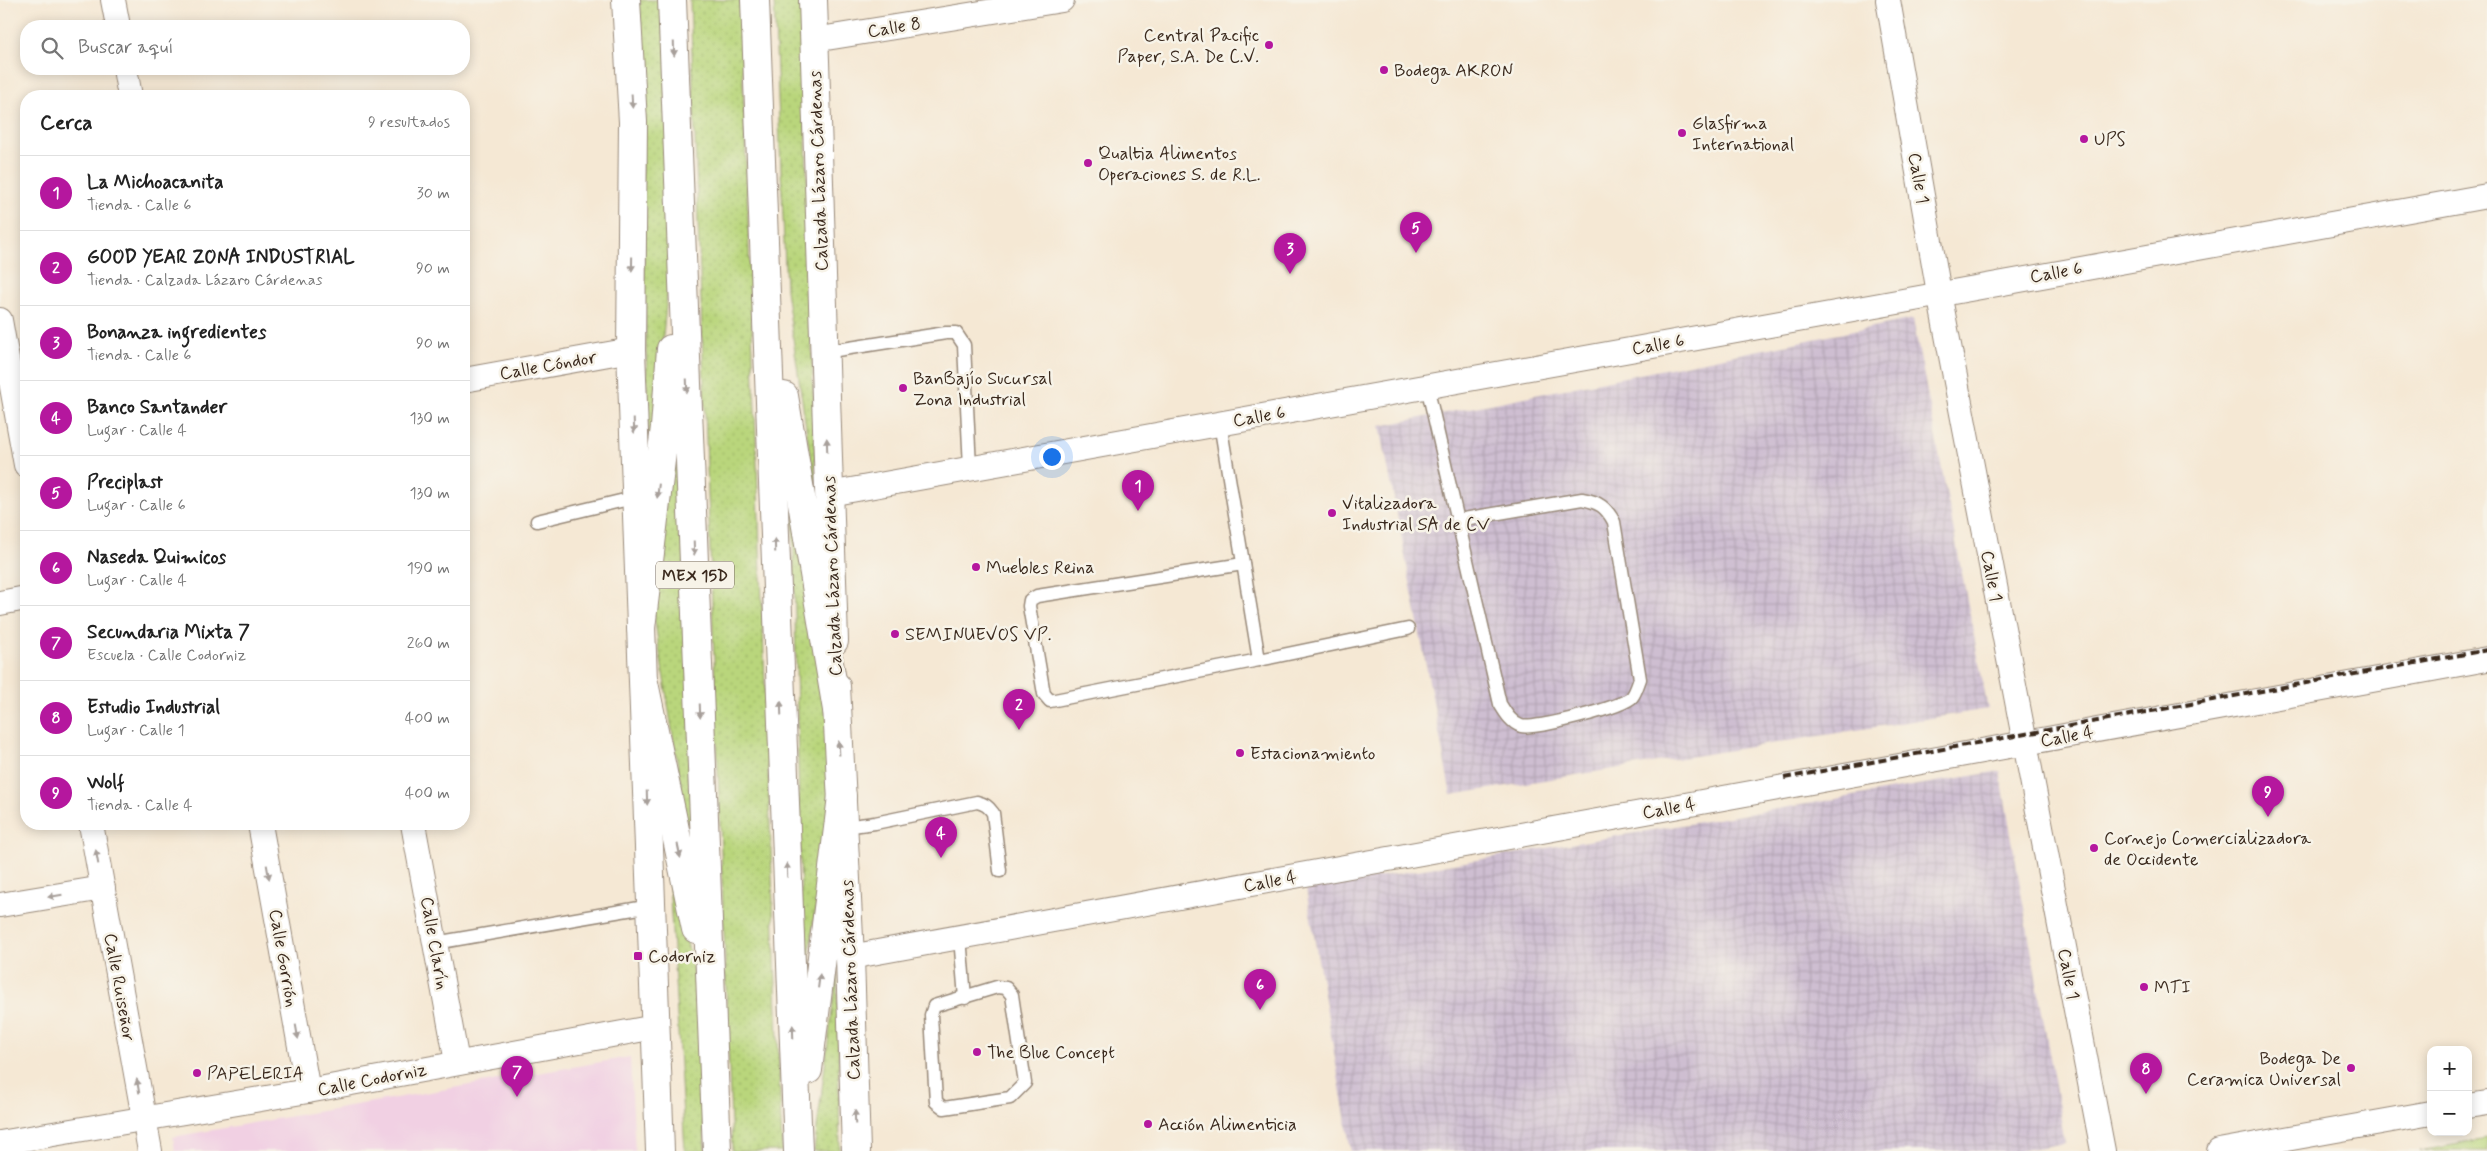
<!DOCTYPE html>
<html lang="es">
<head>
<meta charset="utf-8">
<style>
	:root { --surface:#fff; --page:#f6f6f6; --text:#222; --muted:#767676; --line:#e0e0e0; --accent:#b5179e }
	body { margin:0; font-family:Mynerve,sans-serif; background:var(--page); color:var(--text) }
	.controls { position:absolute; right:15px; bottom:15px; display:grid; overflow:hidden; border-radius:10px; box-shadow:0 2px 12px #0003 }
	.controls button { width:45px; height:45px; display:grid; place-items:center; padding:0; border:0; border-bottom:1px solid var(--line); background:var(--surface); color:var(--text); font:25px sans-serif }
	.you { position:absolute; left:1051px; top:456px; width:18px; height:18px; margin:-12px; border:4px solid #fff; border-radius:50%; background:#1a73e8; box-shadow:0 0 0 8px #1a73e833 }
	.badge { display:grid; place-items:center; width:32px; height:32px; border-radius:50%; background:var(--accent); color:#fff; font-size:16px; font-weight:700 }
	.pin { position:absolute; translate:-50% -41px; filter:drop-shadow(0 1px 2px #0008) }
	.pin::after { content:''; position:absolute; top:26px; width:18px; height:15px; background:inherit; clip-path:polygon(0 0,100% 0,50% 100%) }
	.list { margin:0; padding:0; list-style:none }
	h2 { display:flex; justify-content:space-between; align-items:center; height:65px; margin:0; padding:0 20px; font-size:21px }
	h2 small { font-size:16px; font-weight:400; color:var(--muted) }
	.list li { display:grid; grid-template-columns:32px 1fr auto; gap:15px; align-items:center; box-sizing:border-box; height:75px; padding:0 20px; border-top:1px solid var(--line) }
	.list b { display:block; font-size:19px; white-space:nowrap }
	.list p { margin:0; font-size:16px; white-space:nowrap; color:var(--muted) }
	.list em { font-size:16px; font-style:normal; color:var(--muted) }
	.icon { flex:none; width:28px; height:28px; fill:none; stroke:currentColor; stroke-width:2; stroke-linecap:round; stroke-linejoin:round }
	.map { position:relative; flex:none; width:2487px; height:1151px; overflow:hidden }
	.search { position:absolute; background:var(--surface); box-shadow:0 2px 12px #0003; left:20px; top:20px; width:450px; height:55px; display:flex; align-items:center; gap:12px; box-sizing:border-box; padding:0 18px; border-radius:20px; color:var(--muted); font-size:19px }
	.panel { position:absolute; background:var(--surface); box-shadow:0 2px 12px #0003; left:20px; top:90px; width:450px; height:740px; border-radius:20px }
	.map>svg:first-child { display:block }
</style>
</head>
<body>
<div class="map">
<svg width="2487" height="1151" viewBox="0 0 2487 1151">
	<defs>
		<pattern id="industrial-grid" width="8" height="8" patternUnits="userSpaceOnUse" patternTransform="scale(1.25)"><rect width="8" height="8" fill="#cebed1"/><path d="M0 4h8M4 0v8" fill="none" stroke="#b2a3b3"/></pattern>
		<pattern id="park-crowns" width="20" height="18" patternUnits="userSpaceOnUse" patternTransform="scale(1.25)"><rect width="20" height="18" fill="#b9d67c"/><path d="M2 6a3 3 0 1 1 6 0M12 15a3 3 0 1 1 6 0" fill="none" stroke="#a0b86b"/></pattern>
		<pattern id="garden-dots" width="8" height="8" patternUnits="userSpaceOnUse" patternTransform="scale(1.25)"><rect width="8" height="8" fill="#b9d67c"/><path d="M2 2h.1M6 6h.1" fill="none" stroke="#a0b86b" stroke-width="1.8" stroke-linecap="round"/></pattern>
	</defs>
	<rect width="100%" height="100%" fill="#f7f3e8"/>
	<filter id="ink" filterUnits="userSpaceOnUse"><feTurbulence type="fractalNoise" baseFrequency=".02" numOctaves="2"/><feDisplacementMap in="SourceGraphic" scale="10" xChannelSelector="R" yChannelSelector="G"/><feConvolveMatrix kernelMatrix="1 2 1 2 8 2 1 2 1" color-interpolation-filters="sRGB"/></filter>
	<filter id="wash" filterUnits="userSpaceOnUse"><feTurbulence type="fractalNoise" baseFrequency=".0096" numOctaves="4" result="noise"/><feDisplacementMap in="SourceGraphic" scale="20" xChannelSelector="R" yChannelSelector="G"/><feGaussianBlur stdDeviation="1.12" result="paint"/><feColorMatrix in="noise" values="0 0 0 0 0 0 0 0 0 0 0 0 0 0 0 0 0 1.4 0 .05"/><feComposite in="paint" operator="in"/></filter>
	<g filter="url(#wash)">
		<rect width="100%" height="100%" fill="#f5e8d4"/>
		<!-- built -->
		<path fill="#f1d0e3" d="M630 1057 635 1151H175L173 1137Z"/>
		<!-- industrial -->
		<g fill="url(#industrial-grid)">
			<path d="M1913 319 1988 709 1451 795 1380 426Z"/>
			<path d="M2000 771 2065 1143 2020 1151H1351L1306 889Z"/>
		</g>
		<!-- park -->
		<path fill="url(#park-crowns)" stroke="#7a804d" d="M2487 1139V1151H2419Z"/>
		<!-- garden -->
		<g fill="url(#garden-dots)" stroke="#7a804d">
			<path d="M638 0H664L674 228 649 472Z"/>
			<path d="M690 0H740L782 1151H732Z"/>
			<path d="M774 0H802L816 496 786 290Z"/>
			<path d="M679 381 695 874 653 610Z"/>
			<path d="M792 471 827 717 832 787 803 1001Z"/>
			<path d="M667 846 699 1000 705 1151H685Z"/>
			<path d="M837 973 840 1151H814Z"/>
		</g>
	</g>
	<g filter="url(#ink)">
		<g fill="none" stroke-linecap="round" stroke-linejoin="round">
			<!-- service casing -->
			<g stroke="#988979" stroke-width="15">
				<g id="service">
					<path d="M824 352 946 333H956L964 345 970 468"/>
					<path d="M1427 386 1500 704C1505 712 1511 723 1521 726 1534 730 1624 707 1632 697 1636 692 1638 684 1640 679L1614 522C1606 507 1599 502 1582 499L1458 520"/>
					<path d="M1220 423 1259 660 1408 629"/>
					<path d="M537 521 637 497"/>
					<path d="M1243 564 1037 596 1030 600 1029 606 1044 694 1050 701 1259 660"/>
					<path d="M844 827 875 823 977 802C985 804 988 806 993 813L1000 871"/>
					<path d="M960 937 965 998"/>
					<path d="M435 943 651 906"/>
					<path d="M997 987 1006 988 1012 995 1025 1083 1010 1098 944 1108 936 1102 931 1015 934 1006Z"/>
				</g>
			</g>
			<!-- minor casing -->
			<g stroke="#988979" stroke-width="26">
				<g id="minor">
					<path d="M113 0 118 26"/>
					<path d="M1888 0 1939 293 2103 1151"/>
					<path d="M814 40 1062 0"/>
					<path d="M125 69 130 96"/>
					<path d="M0 320 26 465"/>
					<path d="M464 380 631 350"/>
					<path d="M829 494 2487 196"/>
					<path d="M0 603 26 598"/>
					<path d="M91 824 150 1151"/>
					<path d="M260 824 308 1091"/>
					<path d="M413 824 457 1062"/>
					<path d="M0 905 103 888"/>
					<path d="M850 957 2487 659"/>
					<path d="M2468 1106 2487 1103"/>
					<path d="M0 1143 308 1091 655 1027"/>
					<path d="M2219 1151 2431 1113"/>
				</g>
			</g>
			<!-- secondary casing -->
			<g stroke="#988979" stroke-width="30">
				<g id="secondary">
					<path d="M626 0 633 122 631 350 660 1151"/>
					<path d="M813 0 834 641"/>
					<path d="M836 686 850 957 856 1151"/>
				</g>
			</g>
			<!-- motorway casing -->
			<g stroke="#988979" stroke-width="30">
				<g id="motorway">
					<path d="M672 0 717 1151"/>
					<path d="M755 0 798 1151"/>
					<path d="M784 396 837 710"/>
					<path d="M641 628 665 427 671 349"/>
					<path d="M644 683 696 929"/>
					<path d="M808 1070 842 796"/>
				</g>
			</g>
			<!-- service -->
			<use href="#service" stroke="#fff" stroke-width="12"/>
			<!-- minor -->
			<use href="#minor" stroke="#fff" stroke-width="24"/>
			<!-- secondary -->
			<use href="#secondary" stroke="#fff" stroke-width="28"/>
			<!-- motorway -->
			<use href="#motorway" stroke="#fff" stroke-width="28"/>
			<!-- rail -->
			<path stroke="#3b2a1e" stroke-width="4" stroke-dasharray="8 4" stroke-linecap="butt" d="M1784 778 2487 650"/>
		</g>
		<!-- one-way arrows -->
		<defs><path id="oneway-solid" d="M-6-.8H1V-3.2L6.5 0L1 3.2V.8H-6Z" transform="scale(1.25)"/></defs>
		<g fill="#a79f9a">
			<use href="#oneway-solid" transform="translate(674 49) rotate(88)"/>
			<use href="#oneway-solid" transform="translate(632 101) rotate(87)"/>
			<use href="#oneway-solid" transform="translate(632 264) rotate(91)"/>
			<use href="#oneway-solid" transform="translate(687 386) rotate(88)"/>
			<use href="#oneway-solid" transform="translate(634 426) rotate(88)"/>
			<use href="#oneway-solid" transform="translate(827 445) rotate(-92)"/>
			<use href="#oneway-solid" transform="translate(658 491) rotate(97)"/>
			<use href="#oneway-solid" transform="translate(775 545) rotate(-92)"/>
			<use href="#oneway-solid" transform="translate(694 548) rotate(88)"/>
			<use href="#oneway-solid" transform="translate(781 708) rotate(-92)"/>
			<use href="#oneway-solid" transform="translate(700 711) rotate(88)"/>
			<use href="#oneway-solid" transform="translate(839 748) rotate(-93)"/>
			<use href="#oneway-solid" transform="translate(647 798) rotate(88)"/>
			<use href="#oneway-solid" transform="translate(679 851) rotate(78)"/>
			<use href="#oneway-solid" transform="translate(97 857) rotate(-100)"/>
			<use href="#oneway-solid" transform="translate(787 870) rotate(-92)"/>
			<use href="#oneway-solid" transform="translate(268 872) rotate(80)"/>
			<use href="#oneway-solid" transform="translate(55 896) rotate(171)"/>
			<use href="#oneway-solid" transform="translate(819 981) rotate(-83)"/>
			<use href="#oneway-solid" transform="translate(297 1032) rotate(80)"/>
			<use href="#oneway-solid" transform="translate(793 1032) rotate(-92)"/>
			<use href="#oneway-solid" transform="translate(138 1086) rotate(-100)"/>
			<use href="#oneway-solid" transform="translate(855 1117) rotate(-92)"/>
		</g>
	</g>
	<!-- markers -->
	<g fill="#b5179e" stroke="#f7f3e8" stroke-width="2">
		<circle cx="1269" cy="45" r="5"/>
		<circle cx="1384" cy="70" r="5"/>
		<circle cx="1682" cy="133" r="5"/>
		<circle cx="2084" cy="139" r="5"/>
		<circle cx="1088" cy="163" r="5"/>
		<circle cx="903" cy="388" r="5"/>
		<circle cx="1332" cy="513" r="5"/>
		<circle cx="976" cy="567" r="5"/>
		<circle cx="895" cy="634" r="5"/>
		<circle cx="1240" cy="753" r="5"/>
		<circle cx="2094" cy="848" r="5"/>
		<rect x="633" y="951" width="10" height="10" rx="2.5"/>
		<circle cx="2144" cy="987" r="5"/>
		<circle cx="977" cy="1052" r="5"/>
		<circle cx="2351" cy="1068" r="5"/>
		<circle cx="197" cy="1073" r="5"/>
		<circle cx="1148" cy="1124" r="5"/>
	</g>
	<g text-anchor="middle" stroke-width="5" stroke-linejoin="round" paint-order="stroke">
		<!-- shield labels -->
		<rect fill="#f7f3e8" stroke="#73665b" stroke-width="1" x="656" y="561.5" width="78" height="27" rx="4"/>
		<g font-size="16" font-weight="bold" fill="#3b2a1e">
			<text x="695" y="581">MEX 15D</text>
		</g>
		<!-- street labels -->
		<g font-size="18" fill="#3b2a1e" stroke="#f7f3e8">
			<text transform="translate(894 27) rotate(-9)" y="6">Calle 8</text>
			<text transform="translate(818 171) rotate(-92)" y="6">Calzada Lázaro Cárdenas</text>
			<text transform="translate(1919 178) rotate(80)" y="6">Calle 1</text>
			<text transform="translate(2056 272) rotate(-10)" y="6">Calle 6</text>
			<text transform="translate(1658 344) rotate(-10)" y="6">Calle 6</text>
			<text transform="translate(548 365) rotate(-10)" y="6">Calle Cóndor</text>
			<text transform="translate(1259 416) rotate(-10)" y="6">Calle 6</text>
			<text transform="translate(832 576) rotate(-92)" y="6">Calzada Lázaro Cárdenas</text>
			<text transform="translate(1992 576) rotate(79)" y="6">Calle 1</text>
			<text transform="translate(2067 736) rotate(-10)" y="6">Calle 4</text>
			<text transform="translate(1669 808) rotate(-10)" y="6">Calle 4</text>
			<text transform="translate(1270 881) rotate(-10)" y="6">Calle 4</text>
			<text transform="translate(435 943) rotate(80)" y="6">Calle Clarín</text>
			<text transform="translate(284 958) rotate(80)" y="6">Calle Gorrión</text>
			<text transform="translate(2069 974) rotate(79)" y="6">Calle 1</text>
			<text transform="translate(850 980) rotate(-92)" y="6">Calzada Lázaro Cárdenas</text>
			<text transform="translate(120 987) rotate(80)" y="6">Calle Ruiseñor</text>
			<text transform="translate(372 1079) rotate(-11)" y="6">Calle Codorniz</text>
		</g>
		<!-- poi labels -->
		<g font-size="18" fill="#3b2a1e" stroke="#f7f3e8" text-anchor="start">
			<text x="1259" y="41" text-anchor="end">Central Pacific<tspan x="1259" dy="21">Paper, S.A. De C.V.</tspan></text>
			<text x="1394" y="76">Bodega AKRON</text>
			<text x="1692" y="129">Glasfirma<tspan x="1692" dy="21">International</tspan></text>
			<text x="2094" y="145">UPS</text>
			<text x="1098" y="159">Qualtia Alimentos<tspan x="1098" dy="21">Operaciones S. de R.L.</tspan></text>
			<text x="913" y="384">BanBajío Sucursal<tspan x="913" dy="21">Zona Industrial</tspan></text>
			<text x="1342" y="509">Vitalizadora<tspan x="1342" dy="21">Industrial SA de CV</tspan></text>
			<text x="986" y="573">Muebles Reina</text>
			<text x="905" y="640">SEMINUEVOS VP.</text>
			<text x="1250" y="759">Estacionamiento</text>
			<text x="2104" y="844">Cornejo Comercializadora<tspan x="2104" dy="21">de Occidente</tspan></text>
			<text x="648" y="962">Codorniz</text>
			<text x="2154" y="993">MTI</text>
			<text x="987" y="1058">The Blue Concept</text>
			<text x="2341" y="1064" text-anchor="end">Bodega De<tspan x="2341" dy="21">Ceramica Universal</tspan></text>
			<text x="207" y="1079">PAPELERIA</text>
			<text x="1158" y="1130">Acción Alimenticia</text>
		</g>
	</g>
</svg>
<div class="controls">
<button>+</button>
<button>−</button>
</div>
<div class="you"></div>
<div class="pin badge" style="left:1138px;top:511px">1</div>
<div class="pin badge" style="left:1019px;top:730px">2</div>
<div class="pin badge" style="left:1290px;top:274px">3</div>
<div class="pin badge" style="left:941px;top:858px">4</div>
<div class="pin badge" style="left:1416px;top:253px">5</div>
<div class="pin badge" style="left:1260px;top:1010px">6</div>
<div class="pin badge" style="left:517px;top:1097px">7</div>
<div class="pin badge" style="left:2146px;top:1094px">8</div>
<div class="pin badge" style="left:2268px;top:817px">9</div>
<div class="search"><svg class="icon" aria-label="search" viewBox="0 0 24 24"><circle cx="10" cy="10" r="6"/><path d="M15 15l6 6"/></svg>Buscar aquí</div>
<section class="panel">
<h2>Cerca<small>9 resultados</small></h2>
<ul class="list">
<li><span class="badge">1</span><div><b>La Michoacanita</b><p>Tienda · Calle 6</p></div><em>30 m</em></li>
<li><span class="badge">2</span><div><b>GOOD YEAR ZONA INDUSTRIAL</b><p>Tienda · Calzada Lázaro Cárdenas</p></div><em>90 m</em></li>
<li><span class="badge">3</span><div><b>Bonanza ingredientes</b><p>Tienda · Calle 6</p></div><em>90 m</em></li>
<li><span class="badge">4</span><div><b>Banco Santander</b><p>Lugar · Calle 4</p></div><em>130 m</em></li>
<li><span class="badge">5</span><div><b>Preciplast</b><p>Lugar · Calle 6</p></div><em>130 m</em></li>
<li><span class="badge">6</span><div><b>Naseda Quimicos</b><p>Lugar · Calle 4</p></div><em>190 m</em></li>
<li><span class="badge">7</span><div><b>Secundaria Mixta 7</b><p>Escuela · Calle Codorniz</p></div><em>260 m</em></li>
<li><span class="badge">8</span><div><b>Estudio Industrial</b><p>Lugar · Calle 1</p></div><em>400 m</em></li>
<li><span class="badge">9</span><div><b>Wolf</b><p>Tienda · Calle 4</p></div><em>400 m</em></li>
</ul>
</section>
</div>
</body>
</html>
